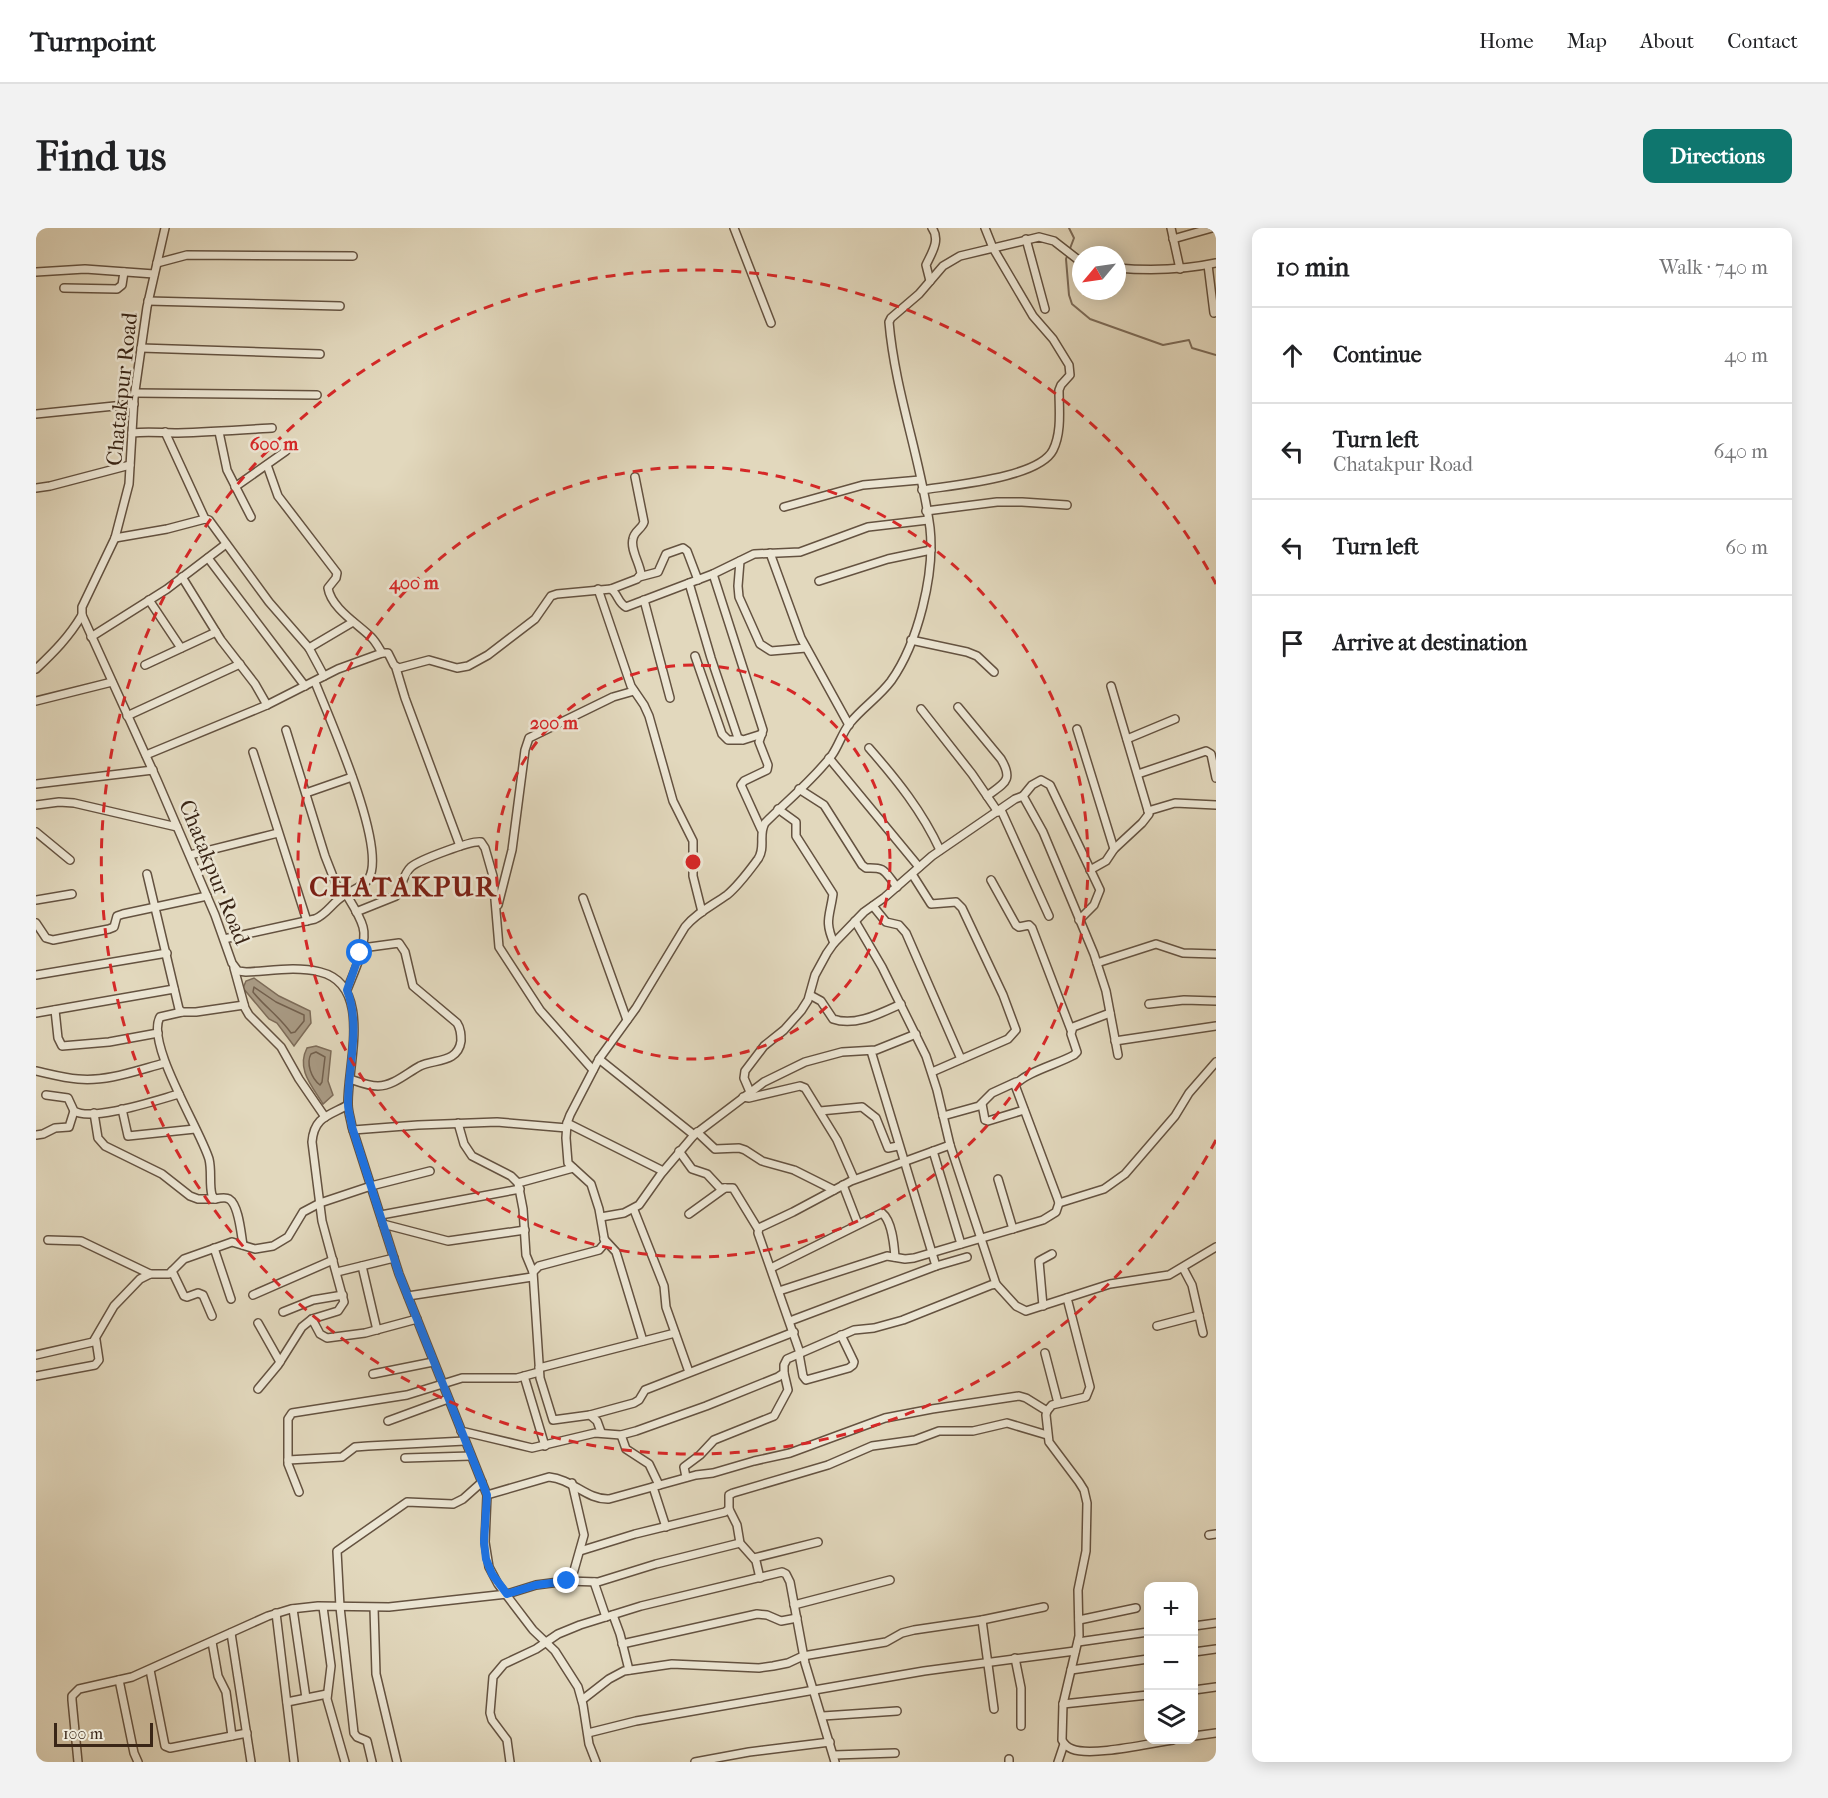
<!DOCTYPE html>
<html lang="en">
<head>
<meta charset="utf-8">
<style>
	:root { --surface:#fff; --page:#f2f2f2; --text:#202124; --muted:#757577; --line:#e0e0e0; --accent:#0f766e }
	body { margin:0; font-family:"IM FELL French Canon",serif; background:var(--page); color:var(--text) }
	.controls { position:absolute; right:18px; bottom:18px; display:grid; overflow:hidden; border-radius:12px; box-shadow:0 3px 15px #0003 }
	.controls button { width:54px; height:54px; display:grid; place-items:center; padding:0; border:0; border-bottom:2px solid var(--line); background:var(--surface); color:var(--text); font:30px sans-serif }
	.compass { position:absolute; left:1036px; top:18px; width:54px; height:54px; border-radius:50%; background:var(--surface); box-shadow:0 3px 15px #0003; rotate:241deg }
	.scale { position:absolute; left:18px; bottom:15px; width:99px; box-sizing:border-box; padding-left:6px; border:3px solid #3a2617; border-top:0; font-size:16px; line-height:21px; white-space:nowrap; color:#3a2617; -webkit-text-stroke:4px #ece6d4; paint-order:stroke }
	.stop { position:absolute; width:18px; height:18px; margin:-14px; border:4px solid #1a73e8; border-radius:50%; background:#fff }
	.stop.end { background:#1a73e8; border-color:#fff; box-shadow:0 2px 6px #0008 }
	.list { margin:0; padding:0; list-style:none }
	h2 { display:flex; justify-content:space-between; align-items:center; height:78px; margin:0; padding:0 24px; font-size:26px }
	h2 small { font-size:20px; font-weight:400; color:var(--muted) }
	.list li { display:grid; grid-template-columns:39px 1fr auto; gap:18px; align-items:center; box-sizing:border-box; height:96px; padding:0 24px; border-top:2px solid var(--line) }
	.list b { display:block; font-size:22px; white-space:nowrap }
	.list p { margin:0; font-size:20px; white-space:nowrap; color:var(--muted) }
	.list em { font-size:20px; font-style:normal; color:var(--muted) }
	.icon { flex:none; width:33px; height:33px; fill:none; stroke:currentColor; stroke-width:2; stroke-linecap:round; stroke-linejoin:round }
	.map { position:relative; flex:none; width:1180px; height:1534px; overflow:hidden; border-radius:12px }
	header { display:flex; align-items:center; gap:36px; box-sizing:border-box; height:84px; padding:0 30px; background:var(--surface); border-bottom:2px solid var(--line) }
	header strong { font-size:28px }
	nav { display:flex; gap:33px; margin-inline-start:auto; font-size:21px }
	.intro { display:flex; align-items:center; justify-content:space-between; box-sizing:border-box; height:144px; padding:0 36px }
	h1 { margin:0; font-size:42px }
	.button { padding:15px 27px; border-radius:12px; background:var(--accent); color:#fff; font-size:21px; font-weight:700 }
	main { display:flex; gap:36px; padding:0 36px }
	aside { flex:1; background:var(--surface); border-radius:12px; box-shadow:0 3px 15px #0003 }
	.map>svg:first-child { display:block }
</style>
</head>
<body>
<header>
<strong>Turnpoint</strong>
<nav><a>Home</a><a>Map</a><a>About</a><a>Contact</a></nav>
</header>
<div class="intro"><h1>Find us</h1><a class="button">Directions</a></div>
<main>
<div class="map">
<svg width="1180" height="1534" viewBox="0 0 1180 1534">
	<rect width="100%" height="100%" fill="#e2d8bd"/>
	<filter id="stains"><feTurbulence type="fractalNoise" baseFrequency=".00333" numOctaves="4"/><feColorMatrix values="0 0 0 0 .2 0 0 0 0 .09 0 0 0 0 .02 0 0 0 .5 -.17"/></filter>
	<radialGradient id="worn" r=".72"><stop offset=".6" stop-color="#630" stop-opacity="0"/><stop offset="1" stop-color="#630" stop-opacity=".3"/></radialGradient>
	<!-- water -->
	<g fill="#a99b85" stroke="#7d6c59" stroke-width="1.5">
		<path d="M218 750 243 768 274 783 275 795 258 818 241 795 233 791 207 760 210 753Z"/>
		<path d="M280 818 295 823 292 853 297 867 287 876C276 858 260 841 271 820Z"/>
	</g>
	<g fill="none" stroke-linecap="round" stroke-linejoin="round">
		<!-- shore -->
		<g stroke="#72604e" stroke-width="1.5">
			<path d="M218 759 240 774 268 787V793L259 804 255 805C244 789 229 779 217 764Z"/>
			<path d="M280 824 289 829 286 854 284 857C275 850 270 835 275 826Z"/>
		</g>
		<!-- stream -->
		<path stroke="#7d6c59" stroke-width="2" d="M1033 0 1038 10 1030 31 1033 67 1036 76 1054 91 1127 117 1153 112 1156 120 1180 127"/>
		<!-- minor casing -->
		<g stroke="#645240" stroke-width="10">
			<g id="minor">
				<path d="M129 0 111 79 98 170 93 256 79 310 46 379V387L121 552 179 687 196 735 202 743 210 744C234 743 260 738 284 744 338 757 311 838 312 876 312 884 315 892 316 899L363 1046 451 1267 449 1314 453 1339 462 1356 497 1402 519 1423 542 1459 547 1477 553 1516 560 1534"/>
				<path d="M698 0 735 95"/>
				<path d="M1135 0 1144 41"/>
				<path d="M990 11 1009 81"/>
				<path d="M1137 11 1176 0"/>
				<path d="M121 35 151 27 317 28"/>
				<path d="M1172 37 1178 85"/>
				<path d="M1081 40C1114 43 1147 42 1180 35"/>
				<path d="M0 44 49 41 118 46"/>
				<path d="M894 53 890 37C895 26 905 12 896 0"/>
				<path d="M28 60 81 61 86 57 88 44"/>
				<path d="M112 73 304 78"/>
				<path d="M105 120 284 126"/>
				<path d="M99 165 281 167"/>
				<path d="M0 186 98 176"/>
				<path d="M129 204 169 291"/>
				<path d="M183 204 191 242 215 289"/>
				<path d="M96 205C113 203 126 205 142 205 174 204 204 202 236 200"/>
				<path d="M231 237 242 268 301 345 300 350 292 360C295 380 322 396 335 409 340 414 343 420 346 425"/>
				<path d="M199 259 250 223"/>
				<path d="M0 260 14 258 94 237"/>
				<path d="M886 262C916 257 1003 250 1017 222 1026 204 1023 181 1023 162L1025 157 1034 147 1033 137 1017 111 997 88 957 20 949 0"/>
				<path d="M748 279 827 257 884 252"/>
				<path d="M890 283 961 274H986L1031 277"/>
				<path d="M79 310 131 301 169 291 173 292 233 374 273 420 288 448"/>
				<path d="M734 325 765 410 813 497"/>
				<path d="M172 330 269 458"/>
				<path d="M704 333 702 358 703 369 724 416 735 423 770 420"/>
				<path d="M677 346 727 502 723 514 732 537 731 542 708 553 705 557 725 601"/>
				<path d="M146 349 185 412 219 456 231 477"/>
				<path d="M603 349 622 344 630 326 647 320 651 323 662 352"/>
				<path d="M783 353 852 331 895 322"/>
				<path d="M653 355 675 430 702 510 707 512 726 506"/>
				<path d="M562 361 595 458 608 477 613 488 637 573 657 613V648L666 684"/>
				<path d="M575 361 601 351 605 346C604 336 594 321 597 311 598 303 606 301 608 294L599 249"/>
				<path d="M113 372 145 420"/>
				<path d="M608 372 634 470"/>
				<path d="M55 409 131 361 190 316"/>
				<path d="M875 412 931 424 941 428 958 444"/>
				<path d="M273 420 317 394"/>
				<path d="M659 428 686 506 692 512H705"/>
				<path d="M109 437 180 404"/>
				<path d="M360 440 369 470 424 618"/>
				<path d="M0 441C18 424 33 409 46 387"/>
				<path d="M0 473 76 454"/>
				<path d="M922 479 965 531C978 553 968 555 951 568"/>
				<path d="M885 481 936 546 962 584"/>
				<path d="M91 488 204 436"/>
				<path d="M1041 501 1078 621"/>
				<path d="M250 502 289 628 305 669"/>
				<path d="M1091 511 1139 491"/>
				<path d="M833 520C861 552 886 583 904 622"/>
				<path d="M217 524 271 693"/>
				<path d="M110 527 231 477 302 441 346 425H352L358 437 363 440 393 432 421 440 432 438 452 427 499 391 515 368 521 366 575 361C582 366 582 375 590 379L677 346 718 326 764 324 832 299 892 292"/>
				<path d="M793 530 883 639"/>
				<path d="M1102 546 1170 523 1175 526 1180 550"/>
				<path d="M0 556 117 542"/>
				<path d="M763 561 788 577 826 637 830 640C850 639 848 643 861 659"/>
				<path d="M270 565 316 549"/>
				<path d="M987 568 996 557 1005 552 1014 557 1064 662 1058 677 1043 692"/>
				<path d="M0 577 23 574 38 575 141 599"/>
				<path d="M742 581 760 594V608L797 666C794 688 788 693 798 715"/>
				<path d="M965 582 1013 688"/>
				<path d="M1112 583 1139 575 1180 577"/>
				<path d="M0 604 34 632"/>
				<path d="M154 627 242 605"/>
				<path d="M1054 642 1070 633 1078 621 1106 595 1113 586 1075 458"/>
				<path d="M111 646 143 781 146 784H160L208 777"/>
				<path d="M876 646 895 676 920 674 926 680 967 767 980 802 972 811 896 844"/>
				<path d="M955 652 980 697 983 699 993 697 996 700 1035 802"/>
				<path d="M310 666C316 676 324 688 327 699 332 716 317 746 311 762"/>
				<path d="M547 670 591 792"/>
				<path d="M0 672 36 666"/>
				<path d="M462 677 476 622 489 522 493 510 577 469 598 463"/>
				<path d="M837 678 850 694 863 697 870 705 925 831"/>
				<path d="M320 684 360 668C366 659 367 646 375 639 383 632 436 612 445 614L449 620 457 648 463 719 504 782 557 842"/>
				<path d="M819 693 846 739 890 828 901 862 914 917 960 1056"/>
				<path d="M0 695 10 710 17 712 73 701 78 699 81 688 87 686 171 668"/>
				<path d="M188 711 279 691C291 686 296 675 307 668 315 662 328 659 333 650 351 618 293 490 279 454"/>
				<path d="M1061 735 1120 716 1147 725 1180 726"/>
				<path d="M198 740 209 780 213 787 245 819 263 851 289 889"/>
				<path d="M0 747 131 725"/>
				<path d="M774 767 785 773 797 791C819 799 845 785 865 776"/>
				<path d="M1113 776 1148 772 1180 773"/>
				<path d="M19 782 22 810 26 818 73 814 122 805"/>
				<path d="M146 784 124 789C109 815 164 901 173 931 176 943 173 956 176 967L179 971C184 970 190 969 193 971 203 977 205 1006 207 1017"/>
				<path d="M0 785 138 761"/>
				<path d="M1079 813 1180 798"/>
				<path d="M563 831 658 907"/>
				<path d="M0 843C14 846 28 850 42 851 71 854 102 842 129 835"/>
				<path d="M314 851C323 854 332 858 342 858 357 858 371 845 384 838 399 831 422 835 425 813 425 807 425 801 421 795L377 758 369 724 363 715 326 720"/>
				<path d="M714 864 708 850 709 843 728 818 748 802 765 783 772 772 779 747 791 725 798 715 828 684 849 669 896 628 979 571 987 568 1007 604 1058 726 1070 763 1082 827"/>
				<path d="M10 867 32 870 38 883C56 894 121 872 143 866"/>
				<path d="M707 869 713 870 764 858 769 860 801 912 818 951"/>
				<path d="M946 876 949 892 952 893 988 882"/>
				<path d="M86 881 92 908 159 901"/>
				<path d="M784 883 826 879 840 890 852 920 862 918"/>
				<path d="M58 885 62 910 69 918 126 946 154 968 162 971H179"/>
				<path d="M907 888 943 878 956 865 980 854"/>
				<path d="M422 895 428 916 436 928 475 948 482 955 487 981 490 1027 497 1044"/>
				<path d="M531 895 627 943"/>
				<path d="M317 902 382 897 461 894 531 900"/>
				<path d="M661 904 679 921 703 920 709 922 726 933 758 942 798 962"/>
				<path d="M0 907 7 906 19 900 33 899 38 883"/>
				<path d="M643 923 656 941 671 946 684 960H697L722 1001"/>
				<path d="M897 923 925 1016"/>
				<path d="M962 951 977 1001"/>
				<path d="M482 955 537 940"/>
				<path d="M807 957 822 996"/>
				<path d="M1023 975 1068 961 1089 946 1139 888 1153 865 1180 834"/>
				<path d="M598 982 628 1058 630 1079 653 1144"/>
				<path d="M653 986 689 960"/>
				<path d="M345 987 484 961"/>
				<path d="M565 989 588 985 603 977 625 946 658 907 728 854 769 834 806 824 840 822 880 806"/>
				<path d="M347 996 412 1013 489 1002"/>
				<path d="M568 1011 580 1024 607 1113"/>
				<path d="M12 1012 45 1013 114 1046"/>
				<path d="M178 1020 195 1071"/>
				<path d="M326 1038 341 1102"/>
				<path d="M900 1038 931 1029"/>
				<path d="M735 1040 846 985C856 993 858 1016 859 1029"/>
				<path d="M1147 1040 1156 1057 1167 1105"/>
				<path d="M136 1043 148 1068 151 1069 162 1065 167 1067 176 1088"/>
				<path d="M301 1044 358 1030"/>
				<path d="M743 1063 851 1028 869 1031 878 1030 1007 992 1020 984 1023 975 1021 969 979 857C990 844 1022 836 1038 827L1041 824 1035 806 1037 799 1074 785"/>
				<path d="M217 1067 297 1032"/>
				<path d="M372 1068 496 1049"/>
				<path d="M1031 1070 1054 1159 1050 1169 1016 1177 1011 1183 1010 1187 1013 1214 1043 1254 1048 1262 1051 1275 1050 1323 1042 1362 1043 1408 1027 1476 1026 1512C1028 1516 1031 1519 1036 1521 1056 1529 1114 1515 1137 1512"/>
				<path d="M1007 1078 1003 1033 1016 1026"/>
				<path d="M247 1084 277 1072 307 1067"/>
				<path d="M276 1091 284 1106 291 1110 329 1105 381 1091"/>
				<path d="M754 1093 900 1038 835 823"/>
				<path d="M222 1095 244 1134"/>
				<path d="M1121 1098 1163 1087"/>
				<path d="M764 1125 722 1005 723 1000 757 984 815 953 914 917"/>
				<path d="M1009 1125 1022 1175"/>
				<path d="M763 1126 767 1148 770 1152 813 1140 817 1137 818 1134 805 1107"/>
				<path d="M0 1127 57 1114 78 1078 104 1051 114 1046H133L148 1031 196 1014 219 1021 237 1018 252 1009 267 984 284 975 335 958 394 943"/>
				<path d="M503 1140 639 1105"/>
				<path d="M337 1146 397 1134"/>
				<path d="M0 1148 59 1137 63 1132 60 1112"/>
				<path d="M488 1148 509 1218"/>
				<path d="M222 1161 242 1137 266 1099 276 1091 302 1083 308 1074 286 993 276 914C278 889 292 888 312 877"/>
				<path d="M554 1187 598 1175 603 1172 609 1162 758 1104"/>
				<path d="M352 1193 412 1171"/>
				<path d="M425 1203 496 1220 559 1205 585 1207 600 1203 670 1178 742 1149 748 1145V1137L751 1131 818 1102 838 1100 867 1092 955 1057 960 1056 980 1078 990 1083 1074 1056 1133 1047 1180 1019"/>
				<path d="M565 1204 561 1193 554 1187 517 1192 504 1150 497 1044 503 1038 563 1022 569 1015 563 981 555 956 532 935 530 910 531 895 534 887 563 831 600 780 649 699C660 685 677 677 691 667 703 657 713 643 722 631 730 619 722 607 729 595 751 573 777 552 796 527 803 517 806 505 814 495 826 480 843 469 855 453 882 415 899 346 894 300 885 231 859 164 853 94L855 90 883 66 907 38 924 28 1003 9 1018 13 1045 34"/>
				<path d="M585 1207 590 1221 613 1236 623 1257"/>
				<path d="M369 1230 435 1228"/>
				<path d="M252 1232 306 1229 319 1219 332 1218 429 1213"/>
				<path d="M650 1249 648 1239 664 1227 678 1212 738 1188 752 1162 748 1145"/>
				<path d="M617 1259 630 1299"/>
				<path d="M263 1264 252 1236V1191L256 1185 371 1167 426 1150H481L503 1144"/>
				<path d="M451 1267 513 1249C536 1251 551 1272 573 1271L660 1247 677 1245 718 1233 754 1225 849 1190 896 1181 983 1168 990 1170 1011 1183"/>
				<path d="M693 1281 701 1297 704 1315 720 1333 724 1350"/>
				<path d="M1173 1307 1180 1306"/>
				<path d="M544 1323 599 1306 689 1284 693 1281V1267L697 1265 792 1237 836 1218 879 1212 903 1203H937L971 1195 1011 1207"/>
				<path d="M718 1330 782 1314"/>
				<path d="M535 1353 548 1307 536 1255"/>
				<path d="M558 1354 570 1389"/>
				<path d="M758 1377 854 1352"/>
				<path d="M287 1379 295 1438 291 1471 309 1534"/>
				<path d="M338 1380 340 1446 361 1534"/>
				<path d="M257 1381 270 1470"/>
				<path d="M240 1385 258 1534"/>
				<path d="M577 1387 584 1406 593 1442"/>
				<path d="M946 1392 958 1481"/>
				<path d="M1043 1392 1100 1380"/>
				<path d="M1158 1398 1180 1395"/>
				<path d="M195 1405 215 1534"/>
				<path d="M176 1414 182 1448 190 1464 196 1508"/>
				<path d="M1042 1414 1112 1404"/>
				<path d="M586 1416 721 1386 731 1387 745 1393 761 1390"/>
				<path d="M1158 1424 1180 1421"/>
				<path d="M979 1430 985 1460V1498"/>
				<path d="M114 1442 129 1518 134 1520 211 1505"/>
				<path d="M1035 1442 1112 1431"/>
				<path d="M83 1452 98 1525 102 1534"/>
				<path d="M1158 1462 1180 1459"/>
				<path d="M546 1472 573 1451 588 1443 636 1436 723 1440 737 1438 752 1435 767 1428 850 1414 866 1405 878 1402 946 1392 1008 1379"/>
				<path d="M251 1474 291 1466"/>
				<path d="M1027 1476 1112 1467"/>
				<path d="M787 1488 861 1483"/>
				<path d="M552 1505 600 1493 888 1443 1039 1423"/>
				<path d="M1158 1508 1180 1505"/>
				<path d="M798 1527 859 1525"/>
				<path d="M42 1534 36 1472V1468L43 1461 96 1449 232 1388 255 1381 282 1378 353 1379 471 1366 500 1357 531 1353 562 1354 620 1336 704 1315"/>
				<path d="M336 1534 331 1513 321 1509 318 1505 304 1379 301 1323 371 1274 417 1276 427 1271 446 1254"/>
				<path d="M474 1534 471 1512 456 1492 454 1485 457 1449 468 1436 500 1421 522 1406 544 1397 605 1378 746 1344 750 1346 754 1354 769 1435 799 1534"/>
				<path d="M659 1534 713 1524 794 1514"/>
				<path d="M973 1534V1531"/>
				<path d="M1022 1534 1028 1516"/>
			</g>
		</g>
		<!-- minor -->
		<use href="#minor" stroke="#ece6d4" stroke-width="7"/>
	</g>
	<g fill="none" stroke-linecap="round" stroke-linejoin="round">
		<!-- route -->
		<path stroke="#1a73e8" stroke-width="8" d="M324 725 311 762C325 798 312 839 312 876 312 883 315 891 316 899L363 1046 451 1267 448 1314 450 1331 456 1346 471 1366 500 1357 531 1353"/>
	</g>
	<!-- distance rings -->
	<g fill="none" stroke="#d62828" stroke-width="3" stroke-dasharray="10 8">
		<circle cx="657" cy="634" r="197"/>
		<circle cx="657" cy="634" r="395"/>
		<path d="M1180 912A592 592 0 1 1 1180 356"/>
	</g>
	<g text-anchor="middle" stroke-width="5" stroke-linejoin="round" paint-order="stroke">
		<!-- street labels -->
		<g font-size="22" fill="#3a2617" stroke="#ece6d4">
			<text transform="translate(85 161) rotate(-84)" y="8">Chatakpur Road</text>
			<text transform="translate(179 644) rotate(68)" y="8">Chatakpur Road</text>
		</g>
		<!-- district labels -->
		<g font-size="28" font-weight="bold" letter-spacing="1.5" fill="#7a1f14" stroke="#ece6d4">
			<text x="367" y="668">CHATAKPUR</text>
		</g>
	</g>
	<circle cx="657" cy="634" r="9" fill="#d62828" stroke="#ece6d4" stroke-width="3"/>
	<g font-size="18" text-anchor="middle" font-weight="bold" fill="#d62828" stroke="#ece6d4" stroke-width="5" stroke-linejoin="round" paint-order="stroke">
		<text x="238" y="222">600 m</text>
		<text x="378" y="361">400 m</text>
		<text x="518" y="501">200 m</text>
	</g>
	<rect width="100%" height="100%" filter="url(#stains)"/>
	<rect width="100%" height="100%" fill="url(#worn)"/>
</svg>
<div class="controls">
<button>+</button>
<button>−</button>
<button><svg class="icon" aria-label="layers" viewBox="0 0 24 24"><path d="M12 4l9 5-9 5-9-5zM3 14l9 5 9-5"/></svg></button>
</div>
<svg class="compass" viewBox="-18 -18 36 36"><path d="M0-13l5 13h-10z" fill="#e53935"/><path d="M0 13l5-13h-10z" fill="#757577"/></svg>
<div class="scale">100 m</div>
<div class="stop" style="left:324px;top:725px"></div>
<div class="stop end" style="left:531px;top:1353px"></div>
</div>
<aside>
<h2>10 min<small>Walk · 740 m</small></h2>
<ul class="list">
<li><svg class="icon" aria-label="ahead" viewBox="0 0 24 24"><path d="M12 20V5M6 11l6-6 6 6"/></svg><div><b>Continue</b></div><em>40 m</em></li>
<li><svg class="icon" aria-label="left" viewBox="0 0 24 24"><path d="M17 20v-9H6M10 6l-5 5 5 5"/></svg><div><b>Turn left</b><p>Chatakpur Road</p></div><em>640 m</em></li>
<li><svg class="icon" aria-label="left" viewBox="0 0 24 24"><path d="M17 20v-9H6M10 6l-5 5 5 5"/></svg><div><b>Turn left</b></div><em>60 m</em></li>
<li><svg class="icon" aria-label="arrive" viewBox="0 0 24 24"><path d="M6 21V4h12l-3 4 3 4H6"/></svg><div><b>Arrive at destination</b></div></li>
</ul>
</aside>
</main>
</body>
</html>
